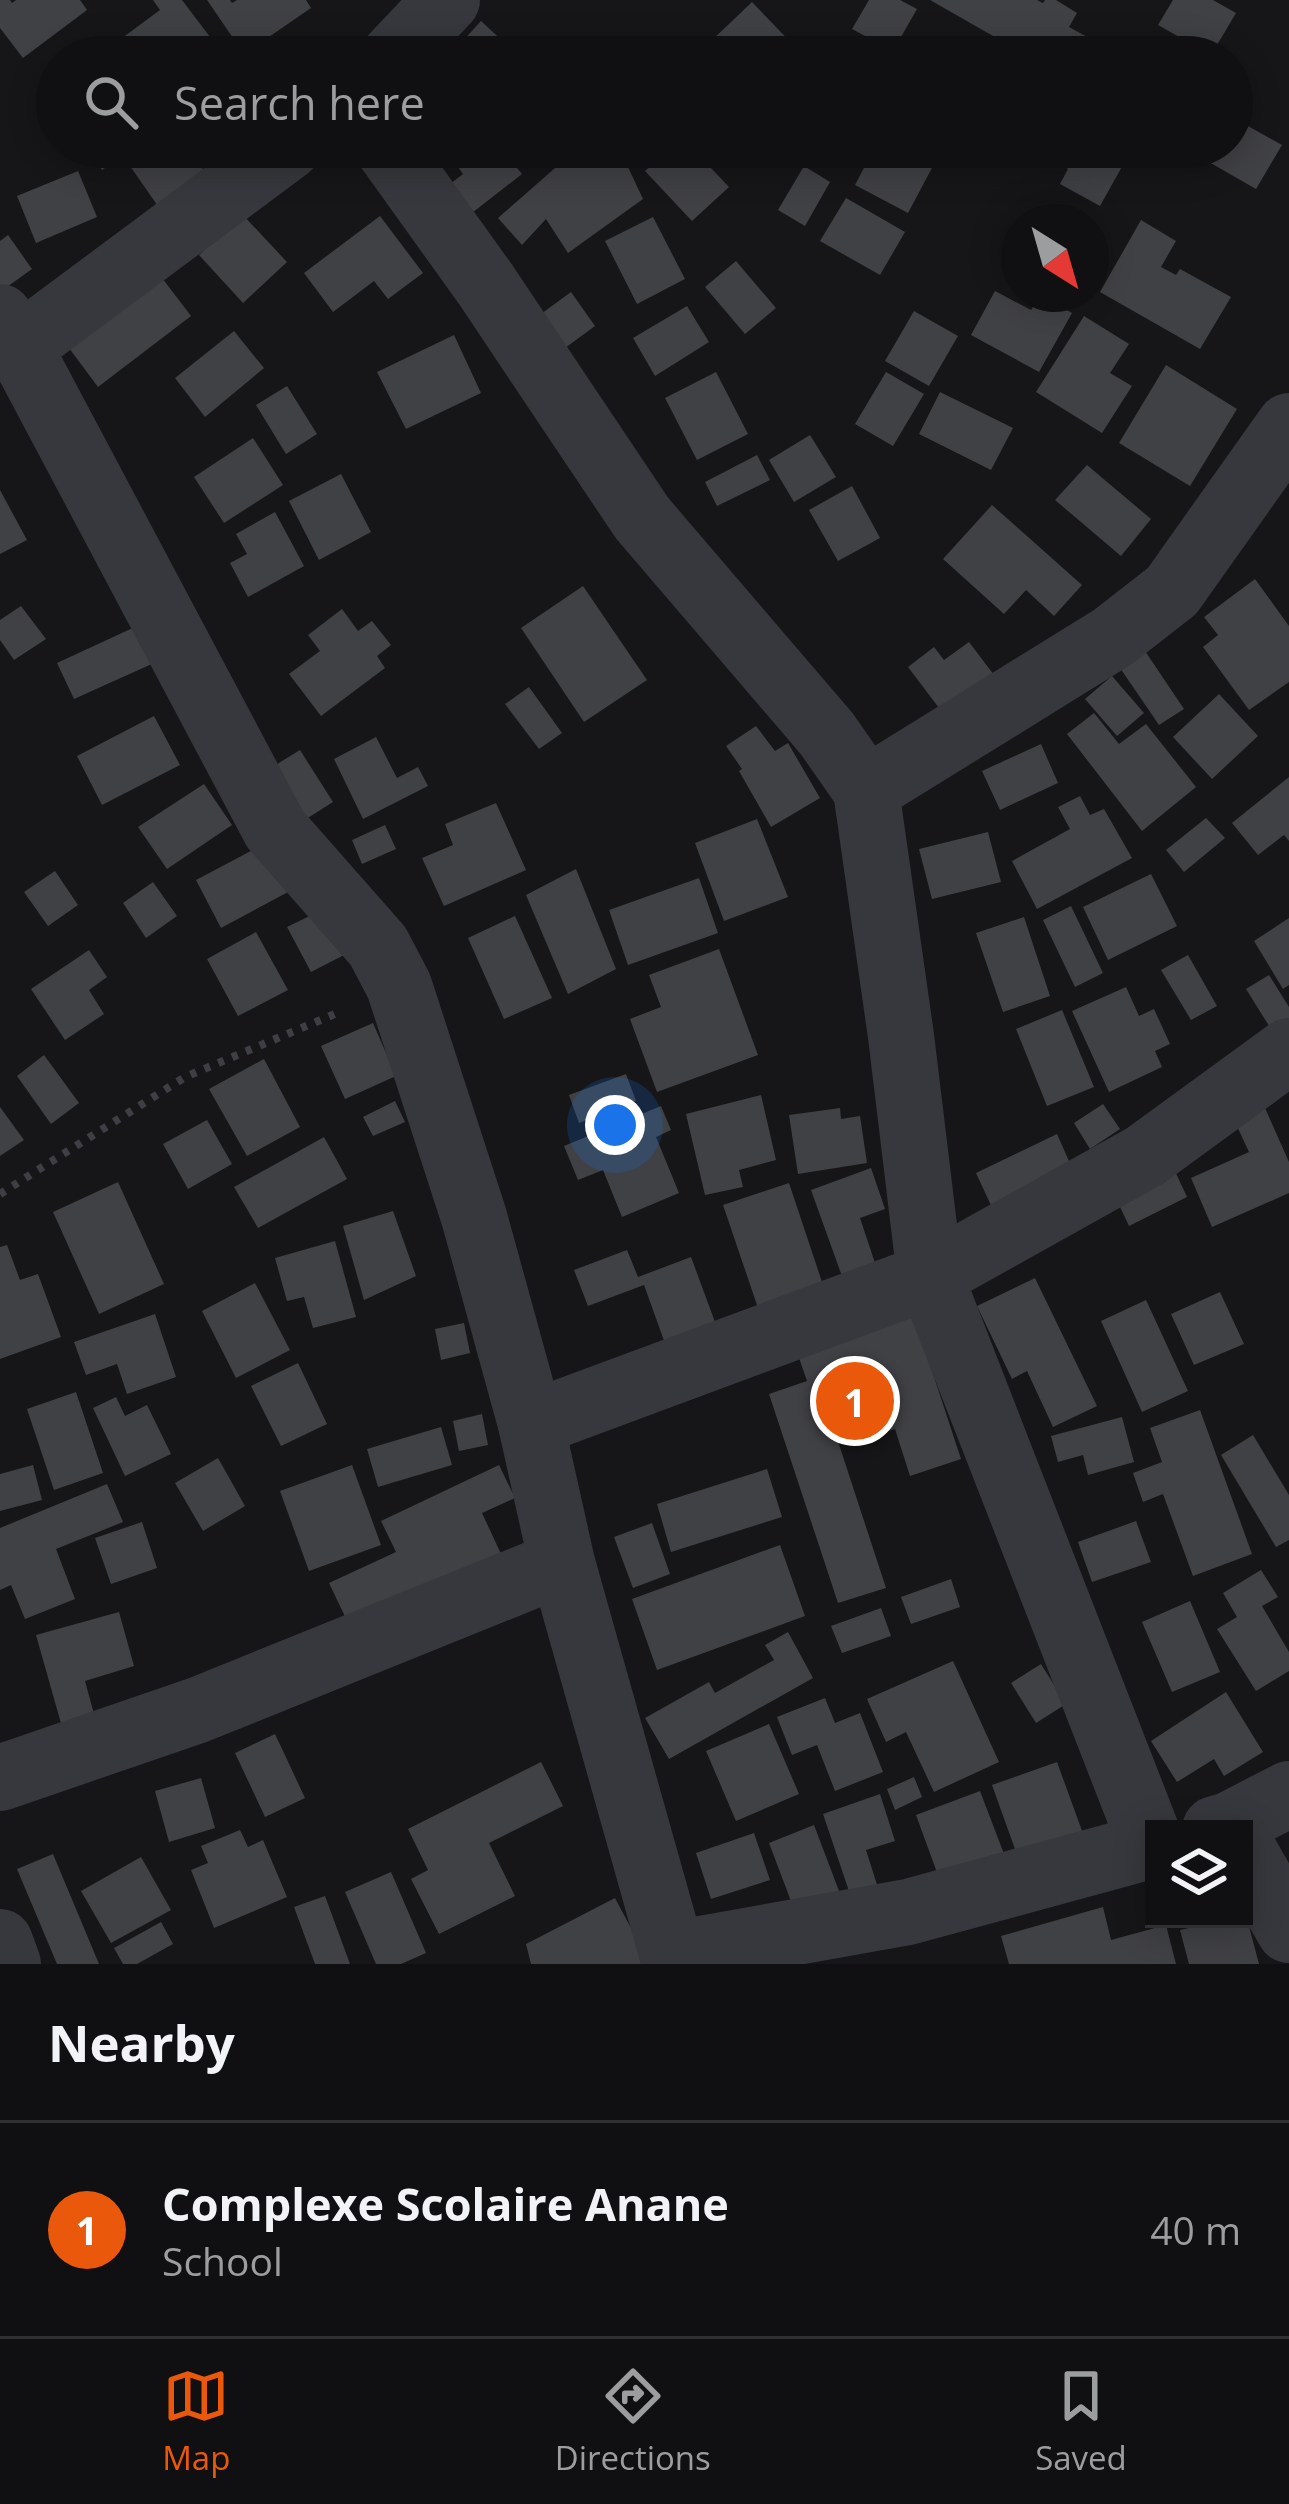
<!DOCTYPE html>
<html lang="en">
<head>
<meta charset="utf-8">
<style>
	:root { --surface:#101012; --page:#1e1e20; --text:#f1f3f6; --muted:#9c9d9f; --line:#303032; --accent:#ea580c }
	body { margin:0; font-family:"Open Sans",sans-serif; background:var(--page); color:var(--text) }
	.controls { position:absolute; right:36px; bottom:36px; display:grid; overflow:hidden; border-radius:0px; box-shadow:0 6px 30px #0003 }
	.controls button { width:108px; height:108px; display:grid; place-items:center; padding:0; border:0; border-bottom:3px solid var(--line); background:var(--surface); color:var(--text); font:60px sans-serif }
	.compass { position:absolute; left:1001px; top:204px; width:108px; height:108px; border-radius:50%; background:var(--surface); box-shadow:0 6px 30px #0003; rotate:143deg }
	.you { position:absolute; left:615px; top:1125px; width:42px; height:42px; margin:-30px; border:9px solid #fff; border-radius:50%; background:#1a73e8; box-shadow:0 0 0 18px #1a73e833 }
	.badge { display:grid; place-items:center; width:78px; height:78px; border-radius:50%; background:var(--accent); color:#fff; font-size:39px; font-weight:700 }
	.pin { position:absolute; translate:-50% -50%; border:6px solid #fff; box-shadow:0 3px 12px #0006 }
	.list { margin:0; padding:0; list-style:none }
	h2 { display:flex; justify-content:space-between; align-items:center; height:156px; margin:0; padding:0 48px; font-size:51px }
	h2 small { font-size:39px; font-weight:400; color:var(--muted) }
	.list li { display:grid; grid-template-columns:78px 1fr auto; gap:36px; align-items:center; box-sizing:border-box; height:216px; padding:0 48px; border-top:3px solid var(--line) }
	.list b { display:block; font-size:45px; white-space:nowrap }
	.list p { margin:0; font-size:39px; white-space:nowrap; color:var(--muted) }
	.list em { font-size:39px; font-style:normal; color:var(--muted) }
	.icon { flex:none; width:66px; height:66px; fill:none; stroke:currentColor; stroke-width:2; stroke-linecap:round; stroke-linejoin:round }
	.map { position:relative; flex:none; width:1289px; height:1964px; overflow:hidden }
	.search { position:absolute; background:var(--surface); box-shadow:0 6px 30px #0003; left:36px; right:36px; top:36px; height:132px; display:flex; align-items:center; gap:30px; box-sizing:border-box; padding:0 42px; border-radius:66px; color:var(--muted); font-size:45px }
	.sheet { height:372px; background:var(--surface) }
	nav { display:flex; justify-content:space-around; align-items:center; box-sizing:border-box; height:168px; border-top:3px solid var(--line); background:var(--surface); font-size:33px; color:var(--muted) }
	nav a { display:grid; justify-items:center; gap:6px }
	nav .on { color:var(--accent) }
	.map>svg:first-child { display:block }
</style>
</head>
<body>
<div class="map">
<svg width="1289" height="1964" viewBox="0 0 1289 1964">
	<rect width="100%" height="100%" fill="#161618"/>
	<!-- building -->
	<g fill="#404145">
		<path d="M0 0H10L12 3 16 0H80L87 10 23 58 0 28Z"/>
		<path d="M153 0H182L210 37 184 57H124L114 44 160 10Z"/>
		<path d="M207 0H230L232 3 237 0H306L311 8 244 54Z"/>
		<path d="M869 0H900L917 9 893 51 852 29Z"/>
		<path d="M930 0H1037L1043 3 1045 0H1056L1077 13 1069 27 1100 44 1092 57H1030Z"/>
		<path d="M1173 0H1213L1236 13 1211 55 1158 25Z"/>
		<path d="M752 2 805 57H721L709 43Z"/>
		<path d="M481 21 520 57H448Z"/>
		<path d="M949 37 984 57H938Z"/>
		<path d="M1232 117 1282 145 1256 189 1188 150 1190 147H1232Z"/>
		<path d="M86 147H188L207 175 160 209 123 156 102 170Z"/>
		<path d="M450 147H483L487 153 494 147H500L522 174 463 220 441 191 463 174 446 150Z"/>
		<path d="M579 147 599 167 620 150 643 199 568 253 546 219 522 245 498 218Z"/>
		<path d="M671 147H691L729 187 692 221 645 171Z"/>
		<path d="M875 147H933L941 151 908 213 855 185Z"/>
		<path d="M1029 147H1133L1100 206 1060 184 1068 169Z"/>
		<path d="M804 166 830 182 805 226 778 210Z"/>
		<path d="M78 171 97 217 36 243 17 196Z"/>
		<path d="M846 198 905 232 880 275 820 241Z"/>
		<path d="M242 214 287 262 243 303 199 255Z"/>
		<path d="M380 216 423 273 388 299 374 281 333 312 304 273Z"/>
		<path d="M653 217 685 279 637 304 605 241Z"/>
		<path d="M1141 220 1176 241 1161 267 1176 275 1180 269 1231 297 1200 349 1100 292Z"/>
		<path d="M8 235 32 269 0 292V241Z"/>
		<path d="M736 261 776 308 745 334 705 287Z"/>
		<path d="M159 274 191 316 98 387 66 344Z"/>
		<path d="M995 291 1031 310 1041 294 1072 313 1039 372 971 335Z"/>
		<path d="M571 292 595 326 565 348 541 314Z"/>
		<path d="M687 306 709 342 655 376 633 338Z"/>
		<path d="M914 311 958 336 929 386 885 361Z"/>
		<path d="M1084 316 1129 344 1110 373 1132 386 1102 433 1036 392Z"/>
		<path d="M234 331 264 368 205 417 175 378Z"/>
		<path d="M454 335 481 393 406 429 377 372Z"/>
		<path d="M1166 365 1237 409 1190 486 1119 443Z"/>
		<path d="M716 372 748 434 697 460 665 398Z"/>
		<path d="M886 372 924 394 893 446 855 424Z"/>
		<path d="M287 386 317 434 286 454 256 405Z"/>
		<path d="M940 392 1013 428 991 470 919 434Z"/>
		<path d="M810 435 836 477 794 502 769 460Z"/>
		<path d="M253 438 283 485 224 523 194 477Z"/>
		<path d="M757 455 770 480 717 506 705 482Z"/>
		<path d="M1087 465 1151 519 1121 556 1055 500Z"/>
		<path d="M341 474 371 532 319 560 289 501Z"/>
		<path d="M852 486 880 538 838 561 809 510Z"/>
		<path d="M0 490 27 540 0 554Z"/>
		<path d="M992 505 1082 585 1054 616 1026 590 1004 614 943 559Z"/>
		<path d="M275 512 304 566 248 597 230 563 247 554 236 534Z"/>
		<path d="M1255 579 1289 626V682L1249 710 1203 647 1218 635 1204 617Z"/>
		<path d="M583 586 647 680 584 722 521 628Z"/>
		<path d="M21 606 46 639 14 660 0 640V620Z"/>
		<path d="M342 609 358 631 372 621 391 645 377 656 385 668 321 716 289 674 320 651 308 635Z"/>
		<path d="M137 626 154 663 74 699 57 663Z"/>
		<path d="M969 642 997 679 945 716 908 667 934 647 944 660Z"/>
		<path d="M1143 648 1184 709 1159 725 1118 665Z"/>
		<path d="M1112 676 1144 713 1117 736 1085 699Z"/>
		<path d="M529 687 562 733 539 749 505 704Z"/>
		<path d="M1219 694 1258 736 1212 779 1173 737Z"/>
		<path d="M1094 713 1119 744 1146 724 1196 787 1142 831 1067 734Z"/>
		<path d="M154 716 180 765 102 805 77 756Z"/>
		<path d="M756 726 775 751 788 743 820 798 771 827 739 771 742 769 726 746Z"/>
		<path d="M376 737 397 778 418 767 428 786 363 819 334 759Z"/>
		<path d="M1041 744 1058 783 1000 810 982 771Z"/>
		<path d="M300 750 333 802 303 821 269 769Z"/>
		<path d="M1289 777V841L1284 835 1258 855 1232 823Z"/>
		<path d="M204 784 232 825 167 869 138 827Z"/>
		<path d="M1080 796 1090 815 1104 809 1132 858 1037 909 1012 861 1070 829 1058 807Z"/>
		<path d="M496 803 526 870 444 906 422 858 453 845 445 824Z"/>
		<path d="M1206 818 1225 838 1184 872 1166 850Z"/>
		<path d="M757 819 788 897 724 921 695 843Z"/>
		<path d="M385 825 396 849 362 864 352 840Z"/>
		<path d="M988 832 1001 882 932 899 919 849Z"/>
		<path d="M264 844 290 891 221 928 196 880Z"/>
		<path d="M576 869 616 969 568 994 526 895Z"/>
		<path d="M55 871 78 905 48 926 24 892Z"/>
		<path d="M1151 874 1177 926 1108 960 1083 907Z"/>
		<path d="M699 878 718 933 628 965 609 910Z"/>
		<path d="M153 882 177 916 146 938 123 903Z"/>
		<path d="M1071 906 1103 973 1075 987 1043 920Z"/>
		<path d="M322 910 346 954 311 972 287 927Z"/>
		<path d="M515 916 552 998 504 1019 468 938Z"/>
		<path d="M1024 917 1050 996 1003 1012 976 933Z"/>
		<path d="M1289 918V985L1283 989 1254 941Z"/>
		<path d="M256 932 288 990 238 1016 207 959Z"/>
		<path d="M719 949 758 1055 657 1092 630 1019 661 1007 649 975Z"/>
		<path d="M89 950 107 977 89 990 104 1014 65 1040 31 989Z"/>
		<path d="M1188 955 1217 1006 1191 1020 1161 970Z"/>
		<path d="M1269 975 1289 1007V1025L1274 1034 1246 989Z"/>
		<path d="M1126 987 1139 1016 1154 1009 1170 1044 1155 1051 1162 1067 1109 1092 1072 1011Z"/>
		<path d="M1062 1010 1094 1087 1047 1106 1016 1029Z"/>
		<path d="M373 1023 396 1076 345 1099 321 1046Z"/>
		<path d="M44 1055 79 1103 51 1124 17 1076Z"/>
		<path d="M264 1059 300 1127 247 1156 209 1089Z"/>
		<path d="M626 1074 636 1101 579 1123 569 1095Z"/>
		<path d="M761 1095 776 1160 739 1170 743 1187 705 1195 686 1114Z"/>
		<path d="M395 1101 405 1122 373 1136 363 1117Z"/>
		<path d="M1103 1104 1120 1129 1090 1149 1074 1123Z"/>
		<path d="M661 1106 671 1130 656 1137 679 1193 622 1217 603 1170 578 1180 564 1146Z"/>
		<path d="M0 1107 24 1140 0 1156Z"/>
		<path d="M840 1108 841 1119 860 1116 867 1163 798 1174 789 1115Z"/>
		<path d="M1265 1108 1289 1162V1193L1212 1227 1191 1178 1249 1152 1235 1122Z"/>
		<path d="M207 1120 232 1164 188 1189 163 1144Z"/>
		<path d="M1057 1134 1077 1179 996 1216 976 1173Z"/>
		<path d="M324 1137 347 1179 258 1228 234 1187Z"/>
		<path d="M1172 1165 1187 1197 1129 1226 1114 1194Z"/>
		<path d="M871 1168 885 1209 860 1218 876 1266 843 1279 811 1190Z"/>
		<path d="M118 1182 164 1284 99 1314 53 1212Z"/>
		<path d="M789 1183 829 1303 757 1305 723 1205Z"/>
		<path d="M393 1211 416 1276 364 1300 343 1226Z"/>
		<path d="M335 1241 356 1317 313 1328 304 1297 287 1301 275 1258Z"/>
		<path d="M7 1245 20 1280 38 1274 61 1337 0 1359V1247Z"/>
		<path d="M627 1250 638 1277 691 1257 718 1330 667 1349 644 1285 588 1306 574 1270Z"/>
		<path d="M1035 1278 1097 1406 1053 1427 1027 1371 1012 1379 977 1306Z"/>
		<path d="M255 1283 290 1350 236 1378 202 1311Z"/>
		<path d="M1220 1292 1244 1344 1194 1365 1171 1314Z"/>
		<path d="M1146 1300 1188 1391 1142 1412 1101 1321Z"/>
		<path d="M155 1314 176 1377 127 1394 117 1364 86 1375 74 1342Z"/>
		<path d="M914 1316 961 1459 910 1476 895 1429 877 1435 869 1411 832 1423 886 1588 838 1603 769 1394 807 1381 798 1355Z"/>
		<path d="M464 1323 470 1353 441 1360 435 1329Z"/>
		<path d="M298 1363 327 1424 281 1446 251 1386Z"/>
		<path d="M76 1392 103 1473 54 1490 27 1409Z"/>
		<path d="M116 1397 125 1416 147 1405 171 1454 125 1476 93 1408Z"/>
		<path d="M1200 1410 1252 1554 1193 1576 1163 1494 1143 1502 1133 1473 1162 1462 1150 1428Z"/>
		<path d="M482 1414 488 1445 459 1451 453 1421Z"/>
		<path d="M1122 1417 1134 1462 1088 1475 1083 1455 1058 1462 1051 1436Z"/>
		<path d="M441 1427 452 1465 378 1487 367 1449Z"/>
		<path d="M1253 1435 1289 1495V1540L1276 1547 1221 1455Z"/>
		<path d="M218 1458 245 1506 203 1531 175 1483Z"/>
		<path d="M33 1465 42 1500 0 1511V1474Z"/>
		<path d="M352 1465 381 1545 309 1571 280 1491Z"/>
		<path d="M499 1465 515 1498 482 1513 502 1556 350 1627 329 1583 396 1552 381 1521Z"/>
		<path d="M767 1469 782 1517 671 1552 657 1504Z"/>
		<path d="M107 1484 123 1522 56 1549 75 1599 25 1619 11 1585 0 1590V1528Z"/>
		<path d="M1136 1521 1151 1562 1092 1582 1078 1542Z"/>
		<path d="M142 1522 157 1568 111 1584 95 1538Z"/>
		<path d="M652 1523 670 1574 633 1588 614 1537Z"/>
		<path d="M780 1545 805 1616 657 1670 632 1599Z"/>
		<path d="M1261 1570 1278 1597 1262 1606 1289 1652V1671L1256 1691 1217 1629 1237 1617 1223 1593Z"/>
		<path d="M951 1579 960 1607 911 1624 901 1597Z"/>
		<path d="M1190 1601 1220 1672 1172 1692 1142 1622Z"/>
		<path d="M881 1608 891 1636 842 1653 831 1626Z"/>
		<path d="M119 1612 134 1666 85 1681 97 1725 64 1734 36 1635Z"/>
		<path d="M788 1632 813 1678 669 1759 645 1718 709 1682 715 1693 774 1660 765 1645Z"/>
		<path d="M953 1661 999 1762 934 1792 906 1732 886 1742 867 1699Z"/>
		<path d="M1041 1664 1066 1704 1036 1723 1011 1683Z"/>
		<path d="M1226 1692 1263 1752 1224 1776 1214 1759 1177 1782 1151 1741Z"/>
		<path d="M825 1698 835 1723 860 1713 883 1772 835 1791 817 1745 792 1755 777 1717Z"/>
		<path d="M769 1724 799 1794 736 1821 706 1751Z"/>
		<path d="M275 1734 305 1798 265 1817 235 1753Z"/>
		<path d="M541 1762 563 1806 489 1843 515 1896 439 1934 411 1879 428 1870 408 1829Z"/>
		<path d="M1057 1762 1085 1839 1020 1863 992 1785Z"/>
		<path d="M914 1777 922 1797 895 1810 887 1789Z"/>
		<path d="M201 1778 215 1828 169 1842 155 1791Z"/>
		<path d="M980 1791 1004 1854 939 1878 916 1815Z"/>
		<path d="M880 1794 895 1841 866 1850 879 1891 852 1900 823 1814Z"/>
		<path d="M814 1825 839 1891 794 1909 769 1843Z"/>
		<path d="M240 1830 248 1847 263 1840 287 1897 214 1928 191 1870 208 1863 201 1846Z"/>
		<path d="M754 1833 770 1880 711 1899 696 1853Z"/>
		<path d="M53 1854 99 1964H57L17 1869Z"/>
		<path d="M141 1857 171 1910 111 1943 81 1891Z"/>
		<path d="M391 1872 426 1953 401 1964H376L345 1892Z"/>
		<path d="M325 1896 350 1964H315L294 1907Z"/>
		<path d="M615 1898 650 1964H531L526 1944Z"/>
		<path d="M1103 1907 1111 1940 1166 1925 1176 1964H1009L1001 1936Z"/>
		<path d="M1191 1919H1247L1259 1964H1189L1180 1930 1193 1927Z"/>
		<path d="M161 1922 173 1944 137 1964H123L114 1948Z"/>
	</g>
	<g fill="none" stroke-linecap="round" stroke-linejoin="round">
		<!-- path -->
		<path stroke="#3d3f44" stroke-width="8" stroke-dasharray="6 9" stroke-linecap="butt" d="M0 1194 185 1077 342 1011"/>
		<!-- minor -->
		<g stroke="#37383d" stroke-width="66">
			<path d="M393 57 447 0"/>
			<path d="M387 147 486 285 642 518 827 734 866 790 901 1036 930 1276 1152 1846"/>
			<path d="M0 317 19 347 275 829 378 946 399 986 474 1217 531 1424 562 1563 675 1964"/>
			<path d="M19 347 288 147"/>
			<path d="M866 790 1113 637 1172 591 1289 426"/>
			<path d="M531 1424 930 1276 1145 1156 1289 1051"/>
			<path d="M0 1778 198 1710 562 1563"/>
			<path d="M1215 1829 1229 1825 1289 1794"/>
			<path d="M1244 1851 1289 1930"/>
			<path d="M0 1942 8 1964"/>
			<path d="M673 1954 908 1912 1154 1845"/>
		</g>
	</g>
</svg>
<div class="controls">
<button><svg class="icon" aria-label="layers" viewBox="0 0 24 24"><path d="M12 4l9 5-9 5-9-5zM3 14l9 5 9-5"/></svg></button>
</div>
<svg class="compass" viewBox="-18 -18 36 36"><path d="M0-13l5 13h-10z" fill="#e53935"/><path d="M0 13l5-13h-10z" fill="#9c9d9f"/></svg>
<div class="you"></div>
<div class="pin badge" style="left:855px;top:1401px">1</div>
<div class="search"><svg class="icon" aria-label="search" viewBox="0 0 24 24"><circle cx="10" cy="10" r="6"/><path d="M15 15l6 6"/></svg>Search here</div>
</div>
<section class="sheet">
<h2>Nearby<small></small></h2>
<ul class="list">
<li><span class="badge">1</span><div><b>Complexe Scolaire Anane</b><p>School</p></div><em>40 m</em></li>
</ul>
</section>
<nav>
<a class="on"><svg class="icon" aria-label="map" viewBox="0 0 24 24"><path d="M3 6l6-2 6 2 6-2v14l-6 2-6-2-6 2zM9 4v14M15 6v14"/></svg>Map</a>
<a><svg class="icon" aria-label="directions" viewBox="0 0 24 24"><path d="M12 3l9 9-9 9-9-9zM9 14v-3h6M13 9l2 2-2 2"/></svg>Directions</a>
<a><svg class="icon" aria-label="saved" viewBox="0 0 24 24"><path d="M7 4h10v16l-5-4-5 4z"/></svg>Saved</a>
</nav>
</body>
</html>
